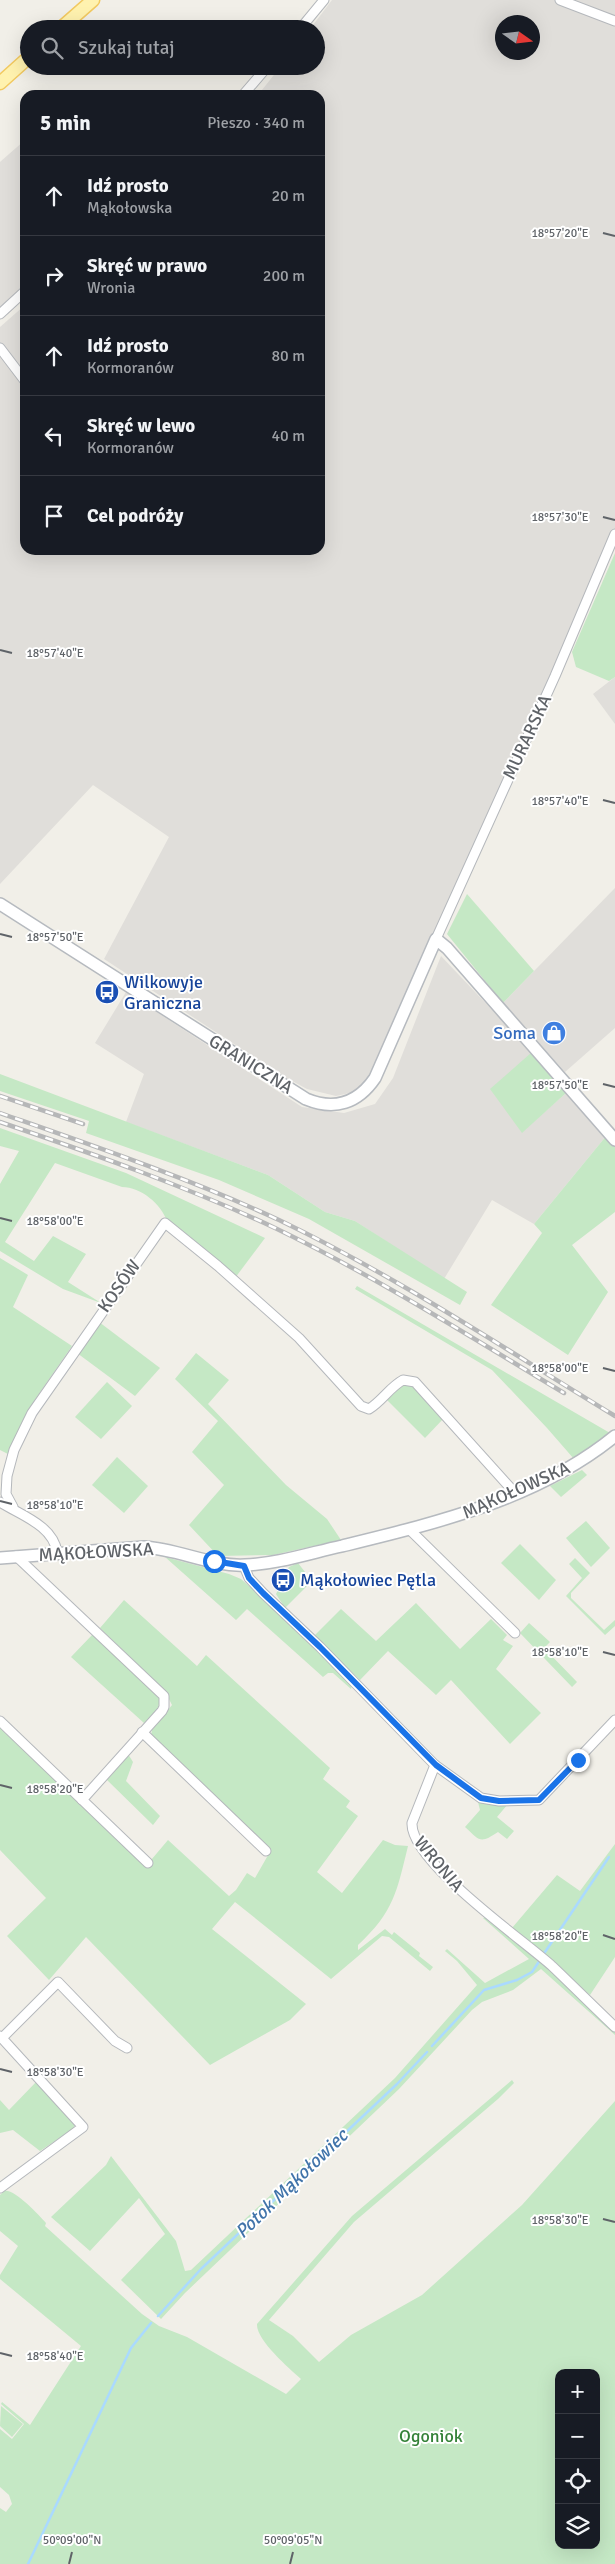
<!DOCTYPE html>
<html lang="pl">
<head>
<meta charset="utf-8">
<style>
	:root { --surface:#171b24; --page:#20242c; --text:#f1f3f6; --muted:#9ea1a6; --line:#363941 }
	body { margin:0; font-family:Signika,sans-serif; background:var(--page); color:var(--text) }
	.controls { position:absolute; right:15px; bottom:15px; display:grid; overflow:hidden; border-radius:10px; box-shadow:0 5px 20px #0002 }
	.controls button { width:45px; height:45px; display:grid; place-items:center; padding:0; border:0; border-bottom:1px solid var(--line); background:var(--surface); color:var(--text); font:25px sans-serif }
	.compass { position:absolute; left:495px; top:15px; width:45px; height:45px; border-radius:50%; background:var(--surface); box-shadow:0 5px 20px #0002; rotate:104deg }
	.stop { position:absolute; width:15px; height:15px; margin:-11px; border:4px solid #1a73e8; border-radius:50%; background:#fff }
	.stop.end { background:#1a73e8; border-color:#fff; box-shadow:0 1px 5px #0008 }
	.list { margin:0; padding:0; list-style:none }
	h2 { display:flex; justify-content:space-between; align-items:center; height:65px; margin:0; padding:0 20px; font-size:21px }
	h2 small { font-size:16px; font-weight:400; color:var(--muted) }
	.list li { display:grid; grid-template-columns:32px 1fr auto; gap:15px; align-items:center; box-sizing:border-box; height:80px; padding:0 20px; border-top:1px solid var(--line) }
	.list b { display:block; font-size:19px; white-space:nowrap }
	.list p { margin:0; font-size:16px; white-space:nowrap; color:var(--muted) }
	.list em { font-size:16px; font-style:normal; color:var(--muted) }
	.icon { flex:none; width:28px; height:28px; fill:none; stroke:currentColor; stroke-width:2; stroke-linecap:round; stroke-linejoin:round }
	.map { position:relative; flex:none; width:615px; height:2564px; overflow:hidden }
	.search { position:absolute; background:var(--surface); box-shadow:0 5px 20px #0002; left:20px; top:20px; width:305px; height:55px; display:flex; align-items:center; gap:12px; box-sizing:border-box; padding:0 18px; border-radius:28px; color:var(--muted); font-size:19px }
	.panel { position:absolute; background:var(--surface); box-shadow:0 5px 20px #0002; left:20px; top:90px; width:305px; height:465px; border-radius:15px }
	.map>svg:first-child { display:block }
</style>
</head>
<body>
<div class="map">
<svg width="615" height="2564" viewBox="0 0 615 2564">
	<rect width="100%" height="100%" fill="#f1efe8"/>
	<!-- industrial -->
	<g fill="#e0deda" fill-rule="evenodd">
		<path d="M332 0H615V529L378 1064 359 1091 336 1096 307 1089 283 1076 104 959 169 837 93 785 0 884V327L25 305V550H320V95H258L281 66H316V29H310ZM502 22H532V52H502Z"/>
		<path d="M25 140V286L0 309V162Z"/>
		<path d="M615 677V724L593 694Z"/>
		<path d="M615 888V1028L565 1072 503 1003Z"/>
		<path d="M441 956 532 1052 522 1132 566 1093 607 1135 534 1224 492 1200 444 1279 355 1221 325 1212 268 1175 126 1122 144 1074 95 1043 126 992 302 1107 344 1113 375 1104 393 1078Z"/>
	</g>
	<!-- green -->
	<g fill="#c5e8c5" fill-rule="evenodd">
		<path d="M615 553V677L609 681 576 667 572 652Z"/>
		<path d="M467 894 534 971 503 1003 447 934Z"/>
		<path d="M532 1052 566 1093 522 1133 490 1089Z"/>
		<path d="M0 1074 268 1175 325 1212 355 1221 467 1292 460 1305 309 1219 219 1180 86 1133 89 1121 0 1091Z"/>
		<path d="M0 1128 126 1173 265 1238 235 1278 167 1221C161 1204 141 1187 122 1187L55 1163 5 1242 34 1261 53 1236 86 1254 68 1282 101 1303 63 1289 0 1251V1184L19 1151 0 1146Z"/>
		<path d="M607 1135 615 1145V1212L572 1245 608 1292 568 1355 491 1305 542 1233 534 1224Z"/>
		<path d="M0 1258 28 1275 13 1307 72 1346 36 1398 8 1454 0 1450Z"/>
		<path d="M357 1286 610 1433 574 1459 547 1428 492 1370 355 1289Z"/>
		<path d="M99 1322 160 1368 135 1396 77 1353Z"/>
		<path d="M196 1353 229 1380 208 1404 286 1485 327 1519 341 1540 273 1555 218 1556 189 1525 224 1485 192 1452 218 1421 175 1379Z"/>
		<path d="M107 1382 132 1406 101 1439 75 1417Z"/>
		<path d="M410 1383 444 1418 425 1438 386 1399 399 1385Z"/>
		<path d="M117 1457 148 1486 124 1513 92 1485Z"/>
		<path d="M582 1470 587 1475 561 1497 550 1486Z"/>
		<path d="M586 1521 610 1548 591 1567 566 1538Z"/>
		<path d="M520 1544 556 1580 539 1600 501 1563Z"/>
		<path d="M165 1557 229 1574 241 1579 274 1608 352 1685 351 1689 333 1673H328L323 1677 247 1609 236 1620Z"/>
		<path d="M575 1558 590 1573 571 1593V1598L604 1630 615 1620V1626L605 1635 566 1596 582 1578 569 1564Z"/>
		<path d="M298 1563 312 1581 285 1608 276 1594 282 1582 285 1583 288 1575 285 1574 289 1567Z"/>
		<path d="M124 1600 197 1666 206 1655 330 1768 323 1779 350 1801 346 1807 358 1816 317 1872 342 1893 383 1840 395 1845 408 1846C397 1891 394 1912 358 1945V1950L385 1929 392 1935 394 1932 420 1953 419 1956 433 1967 430 1971 389 1937 382 1936 331 1979 235 1902 212 1929 306 2004 290 2020 210 2065 86 1937 49 1980 7 1936 46 1898 0 1850V1728L146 1866 168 1840 229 1896 236 1890 247 1873 255 1878 271 1850 151 1736 152 1730 172 1705 165 1691 100 1628Z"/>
		<path d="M416 1603 460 1649 491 1619 507 1635 503 1640 513 1646 496 1669 541 1713 510 1744 451 1680 436 1695 388 1651 360 1680 314 1636 341 1609 376 1641Z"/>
		<path d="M529 1623 550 1642 544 1648 577 1682 572 1687 520 1633Z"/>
		<path d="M93 1634 157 1692C164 1707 154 1713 144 1723L71 1657Z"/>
		<path d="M128 1754 133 1762 126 1781 160 1816 153 1825 106 1779Z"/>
		<path d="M478 1802 508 1804 497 1817 514 1831 507 1839 498 1832C480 1844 480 1841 465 1827L480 1810Z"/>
		<path d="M615 1844V1957L590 1995 512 1928 557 1875 580 1891Z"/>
		<path d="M486 1917 533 1954 615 2030V2035L541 1969 513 1990 482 2002 472 2010 399 2089 185 2293 161 2319 121 2280 165 2234 139 2198 90 2251 51 2217 106 2165 111 2156 176 2241 185 2271 191 2270 395 2078 477 1985 457 1961 445 1951 447 1949 485 1983 529 1959 483 1918Z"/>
		<path d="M512 2080 514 2083 498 2099 354 2222 269 2320 293 2336 319 2362 351 2335 422 2295 522 2205 615 2101V2564H0V2508L6 2512 12 2504 9 2495 0 2487V2429L12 2439 24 2424 1 2404 2 2402 30 2425 81 2346 0 2279V2275L18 2246 0 2231V2195L4 2191C14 2188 39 2215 46 2223L45 2226 142 2314 159 2326 187 2337 286 2394 301 2379C289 2368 256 2340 257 2324L352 2216ZM559 2373H596V2545H559Z"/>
		<path d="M37 2081 75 2124 73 2129 40 2151 13 2130 0 2133V2100L9 2110Z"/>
		<path d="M1 2406 23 2424 12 2437 0 2426Z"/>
	</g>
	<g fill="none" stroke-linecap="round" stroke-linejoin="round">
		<!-- stream -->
		<g stroke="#aadaff" stroke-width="2.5">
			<path d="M543 1955 609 1857"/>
			<path d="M432 2046 484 1990 517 1980 532 1972 540 1960"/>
			<path d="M158 2316 201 2269 397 2084 427 2052"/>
			<path d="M28 2564 131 2348 151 2323"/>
		</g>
		<!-- street casing -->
		<g stroke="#b5b8bc" stroke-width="11">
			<g id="street">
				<path d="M560 0 615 21"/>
				<path d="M300 29 324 0"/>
				<path d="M243 95 268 66"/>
				<path d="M0 314 25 291"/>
				<path d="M0 348 25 381"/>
				<path d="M436 939 555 676 615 534"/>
				<path d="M0 1502C20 1515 53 1525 57 1552"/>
				<path d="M13 1507 6 1494 7 1476 14 1450 32 1413 165 1223 218 1266 299 1338 361 1406 369 1409C382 1401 390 1387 403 1380L415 1382 515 1493"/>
				<path d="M410 1530 515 1633"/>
				<path d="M16 1556 164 1696V1707L162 1711 82 1800"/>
				<path d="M244 1566 249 1578 263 1593 320 1647 435 1765 412 1823C410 1861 522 1939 552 1966 573 1986 594 2007 615 2027"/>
				<path d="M0 1721 148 1863"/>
				<path d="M142 1732 266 1851"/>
				<path d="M435 1765 481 1798 499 1801 539 1800 615 1720"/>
				<path d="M0 2036 83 2127 0 2188"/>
				<path d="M2 2038 58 1982 115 2041 127 2048"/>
			</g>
		</g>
		<!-- secondary casing -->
		<g stroke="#b6babf" stroke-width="14">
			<g id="secondary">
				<path d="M0 904 306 1099C335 1111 358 1103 375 1078L436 939 447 948 615 1140"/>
				<path d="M0 1558 144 1547C178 1549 213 1567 245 1565 277 1564 310 1553 342 1546 436 1523 538 1499 615 1436"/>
			</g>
		</g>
		<!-- primary casing -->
		<g stroke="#f2c960" stroke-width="15">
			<g id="primary">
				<path d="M60 29 93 0"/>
				<path d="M0 83 29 57"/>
			</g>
		</g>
		<!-- street -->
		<use href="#street" stroke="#fff" stroke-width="9"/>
		<!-- secondary -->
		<use href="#secondary" stroke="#fff" stroke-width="11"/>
		<!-- primary -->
		<use href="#primary" stroke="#fff2af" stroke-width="12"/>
		<!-- rail casing -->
		<g stroke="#b6b7b8" stroke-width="4.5">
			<g id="rail">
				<path d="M0 1096 83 1124"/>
				<path d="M0 1113C94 1146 188 1178 279 1220 396 1276 505 1349 615 1416"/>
				<path d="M0 1122C93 1154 186 1186 275 1228 375 1276 469 1336 564 1393"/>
			</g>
		</g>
		<!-- rail -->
		<use href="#rail" stroke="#fff" stroke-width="2.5" stroke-dasharray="8" stroke-linecap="butt"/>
	</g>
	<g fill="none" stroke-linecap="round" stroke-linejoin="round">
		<!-- route -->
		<path stroke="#1a73e8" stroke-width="6" d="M214 1561 244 1566 249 1578 263 1593 320 1647 436 1765 481 1798 499 1801 539 1800 578 1760"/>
	</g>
	<!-- ticks -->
	<path fill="none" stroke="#5f6368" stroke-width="2" d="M603 233 615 236M603 517 615 520M0 650 12 653M603 800 615 803M0 934 12 937M603 1084 615 1087M0 1218 12 1221M603 1368 615 1371M0 1501 12 1504M603 1652 615 1655M0 1785 12 1788M603 1935 615 1939M0 2069 12 2072M603 2219 615 2222M0 2353 12 2356M69 2564 72 2552M290 2564 293 2552"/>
	<!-- icons -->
	<defs>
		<g id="bus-disc" transform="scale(1.25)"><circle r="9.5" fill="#1a4fb4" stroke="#fff"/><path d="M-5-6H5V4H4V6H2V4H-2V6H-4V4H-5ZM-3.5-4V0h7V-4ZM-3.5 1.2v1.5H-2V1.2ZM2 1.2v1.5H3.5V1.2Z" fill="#fff"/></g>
		<g id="shop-disc" transform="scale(1.25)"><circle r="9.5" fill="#3f7fe0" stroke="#fff"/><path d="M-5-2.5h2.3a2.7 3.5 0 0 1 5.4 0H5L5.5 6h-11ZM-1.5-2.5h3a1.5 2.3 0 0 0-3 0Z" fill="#fff"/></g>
	</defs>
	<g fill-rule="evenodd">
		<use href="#bus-disc" x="107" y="992"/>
		<use href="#shop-disc" x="554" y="1033"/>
		<use href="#bus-disc" x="283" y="1580"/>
	</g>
	<g text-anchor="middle" stroke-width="4" stroke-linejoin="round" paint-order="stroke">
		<!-- street labels -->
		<g font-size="18" fill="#5f6368" stroke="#fff">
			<text transform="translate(527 737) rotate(-65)" y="6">MURARSKA</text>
			<text transform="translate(251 1064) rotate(32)" y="6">GRANICZNA</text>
			<text transform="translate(119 1286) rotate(-55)" y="6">KOSÓW</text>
			<text transform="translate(516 1490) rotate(-24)" y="6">MĄKOŁOWSKA</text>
			<text transform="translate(96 1552) rotate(-3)" y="6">MĄKOŁOWSKA</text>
			<text transform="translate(439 1864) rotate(50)" y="6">WRONIA</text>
		</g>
		<!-- transit labels -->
		<g font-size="18" fill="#164399" stroke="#fff" text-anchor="start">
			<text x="124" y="988">Wilkowyje<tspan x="124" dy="21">Graniczna</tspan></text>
			<text x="300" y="1586">Mąkołowiec Pętla</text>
		</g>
		<!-- shop labels -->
		<g font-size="18" fill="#366cbe" stroke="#fff" text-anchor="end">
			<text x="536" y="1039">Soma</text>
		</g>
		<!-- park labels -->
		<g font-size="18" fill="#348238" stroke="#fff">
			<text x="431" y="2442">Ogoniok</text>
		</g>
		<!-- water labels -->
		<g font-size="19" font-style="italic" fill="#4174aa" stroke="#fff">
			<text transform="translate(291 2183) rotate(-44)" y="7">Potok Mąkołowiec</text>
		</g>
	</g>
	<g font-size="12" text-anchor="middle" fill="#5f6368" stroke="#fff" stroke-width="4" stroke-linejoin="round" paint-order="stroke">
		<text x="560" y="237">18°57'20"E</text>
		<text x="560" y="521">18°57'30"E</text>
		<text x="55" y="657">18°57'40"E</text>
		<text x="560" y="805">18°57'40"E</text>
		<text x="55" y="941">18°57'50"E</text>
		<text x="560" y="1089">18°57'50"E</text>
		<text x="55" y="1225">18°58'00"E</text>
		<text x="560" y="1372">18°58'00"E</text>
		<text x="55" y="1509">18°58'10"E</text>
		<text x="560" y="1656">18°58'10"E</text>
		<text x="55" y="1793">18°58'20"E</text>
		<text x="560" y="1940">18°58'20"E</text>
		<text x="55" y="2076">18°58'30"E</text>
		<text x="560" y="2224">18°58'30"E</text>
		<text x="55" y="2360">18°58'40"E</text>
		<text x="72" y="2544">50°09'00"N</text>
		<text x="293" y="2544">50°09'05"N</text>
	</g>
</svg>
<div class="controls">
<button>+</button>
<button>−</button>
<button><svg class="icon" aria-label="locate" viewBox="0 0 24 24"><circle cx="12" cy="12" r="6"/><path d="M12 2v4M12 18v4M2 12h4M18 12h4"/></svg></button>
<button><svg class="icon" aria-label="layers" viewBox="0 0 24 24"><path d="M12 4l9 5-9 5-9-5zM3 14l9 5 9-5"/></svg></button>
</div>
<svg class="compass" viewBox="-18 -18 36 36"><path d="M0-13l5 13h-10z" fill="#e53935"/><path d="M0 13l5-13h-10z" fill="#9ea1a6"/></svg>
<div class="stop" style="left:214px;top:1561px"></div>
<div class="stop end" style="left:578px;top:1760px"></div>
<div class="search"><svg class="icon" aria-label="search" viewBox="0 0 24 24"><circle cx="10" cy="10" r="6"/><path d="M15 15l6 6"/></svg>Szukaj tutaj</div>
<section class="panel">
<h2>5 min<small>Pieszo · 340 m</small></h2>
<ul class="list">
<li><svg class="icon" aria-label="ahead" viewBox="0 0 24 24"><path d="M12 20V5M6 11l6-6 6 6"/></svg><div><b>Idź prosto</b><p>Mąkołowska</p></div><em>20 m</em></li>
<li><svg class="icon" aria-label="right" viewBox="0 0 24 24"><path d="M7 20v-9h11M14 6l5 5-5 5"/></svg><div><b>Skręć w prawo</b><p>Wronia</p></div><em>200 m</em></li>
<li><svg class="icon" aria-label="ahead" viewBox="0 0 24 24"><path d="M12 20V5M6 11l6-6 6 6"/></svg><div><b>Idź prosto</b><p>Kormoranów</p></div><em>80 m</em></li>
<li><svg class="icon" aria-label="left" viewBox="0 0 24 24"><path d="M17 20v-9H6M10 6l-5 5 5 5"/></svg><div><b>Skręć w lewo</b><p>Kormoranów</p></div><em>40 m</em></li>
<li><svg class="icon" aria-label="arrive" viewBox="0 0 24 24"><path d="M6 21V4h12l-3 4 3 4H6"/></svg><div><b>Cel podróży</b></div></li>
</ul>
</section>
</div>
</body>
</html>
